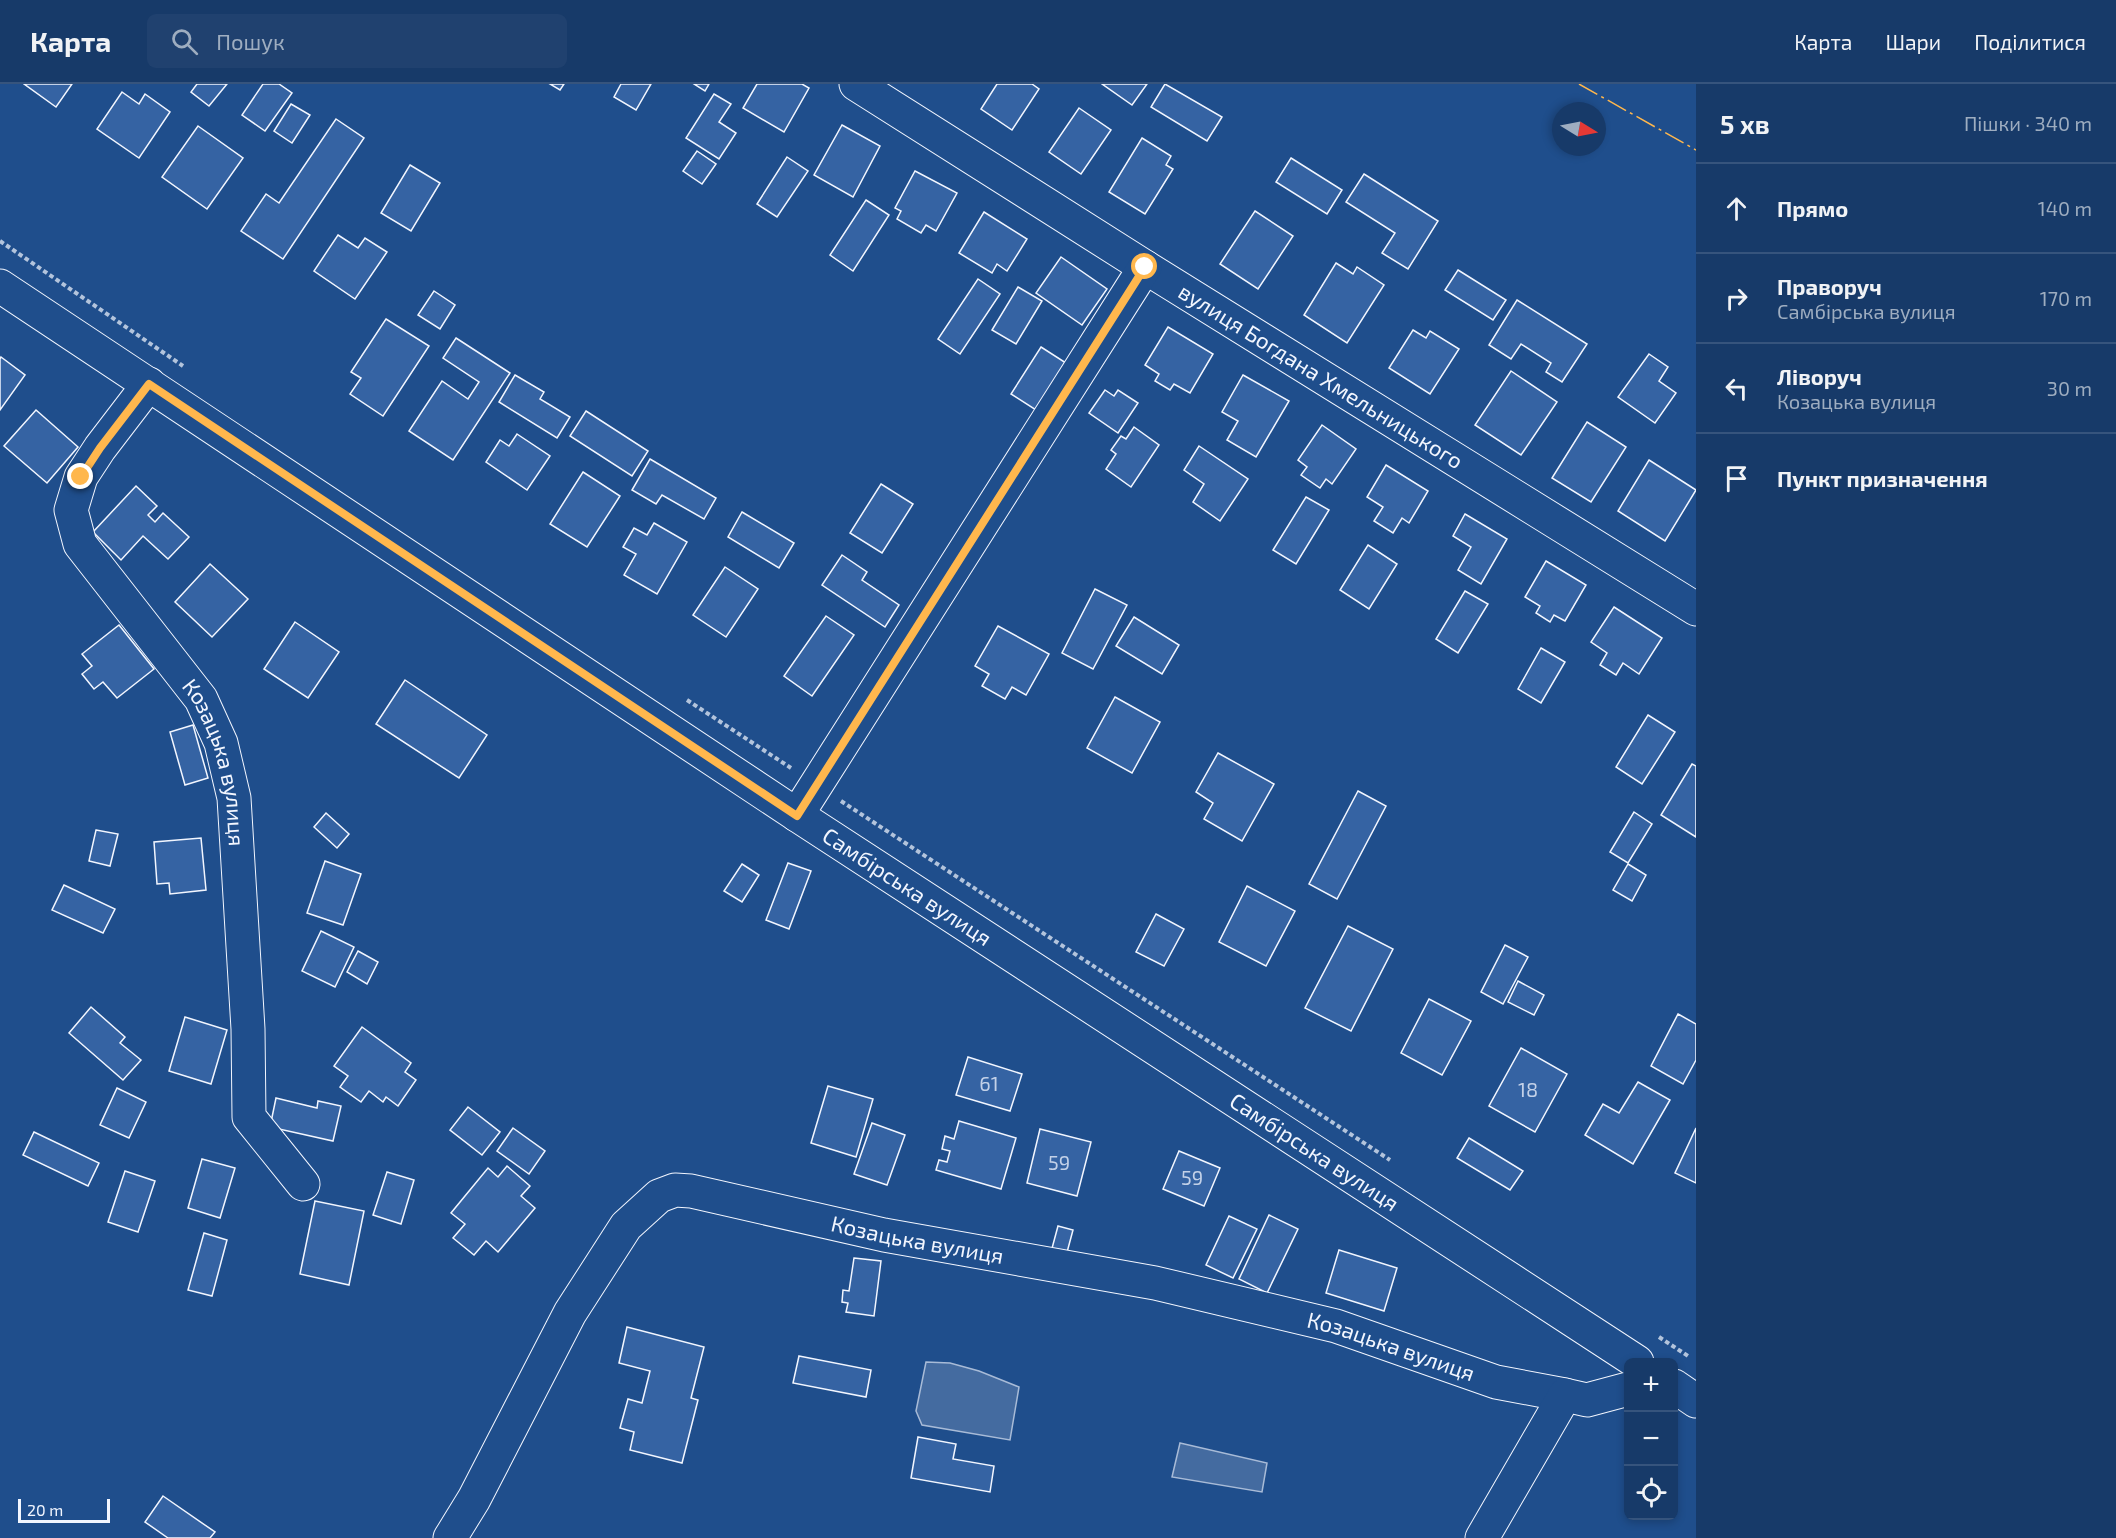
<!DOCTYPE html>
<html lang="uk">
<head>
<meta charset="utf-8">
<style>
	:root { --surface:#173a69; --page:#20416f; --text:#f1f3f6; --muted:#9eadc0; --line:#36547d }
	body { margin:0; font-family:"Exo 2",sans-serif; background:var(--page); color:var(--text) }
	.controls { position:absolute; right:18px; bottom:18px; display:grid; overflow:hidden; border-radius:9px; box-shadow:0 3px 9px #0003 }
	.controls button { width:54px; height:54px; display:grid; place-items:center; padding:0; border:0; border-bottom:2px solid var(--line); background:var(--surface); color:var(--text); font:30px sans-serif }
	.compass { position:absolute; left:1552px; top:18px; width:54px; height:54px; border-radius:50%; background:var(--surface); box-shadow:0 3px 9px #0003; rotate:100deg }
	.scale { position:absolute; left:18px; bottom:15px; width:92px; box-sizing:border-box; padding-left:6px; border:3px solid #f2f6ff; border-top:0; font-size:16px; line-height:21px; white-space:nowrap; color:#f2f6ff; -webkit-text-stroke:4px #1f4e8c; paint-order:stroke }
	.stop { position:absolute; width:18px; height:18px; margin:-14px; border:4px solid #ffb74d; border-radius:50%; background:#fff }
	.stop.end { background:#ffb74d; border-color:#fff; box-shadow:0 2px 6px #0008 }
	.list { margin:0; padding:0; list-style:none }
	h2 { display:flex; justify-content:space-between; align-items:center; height:78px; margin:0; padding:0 24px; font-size:26px }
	h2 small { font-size:20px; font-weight:400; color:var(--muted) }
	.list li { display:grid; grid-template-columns:39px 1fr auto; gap:18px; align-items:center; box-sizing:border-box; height:90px; padding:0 24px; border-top:2px solid var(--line) }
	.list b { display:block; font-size:22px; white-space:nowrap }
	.list p { margin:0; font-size:20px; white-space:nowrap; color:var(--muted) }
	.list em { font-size:20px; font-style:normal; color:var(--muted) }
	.icon { flex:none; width:33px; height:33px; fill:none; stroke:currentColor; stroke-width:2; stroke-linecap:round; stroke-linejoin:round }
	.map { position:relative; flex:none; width:1696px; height:1454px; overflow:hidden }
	header { display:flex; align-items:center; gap:36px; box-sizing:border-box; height:84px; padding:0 30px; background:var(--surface); border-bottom:2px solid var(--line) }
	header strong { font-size:28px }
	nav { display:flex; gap:33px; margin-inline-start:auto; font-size:21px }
	.search { width:420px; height:54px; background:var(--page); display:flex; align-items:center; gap:15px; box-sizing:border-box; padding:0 21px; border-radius:9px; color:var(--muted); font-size:22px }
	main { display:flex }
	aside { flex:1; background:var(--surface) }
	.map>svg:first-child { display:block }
</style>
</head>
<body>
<header>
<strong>Карта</strong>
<div class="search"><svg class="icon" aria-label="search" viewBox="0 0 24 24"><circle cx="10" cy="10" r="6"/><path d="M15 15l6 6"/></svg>Пошук</div>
<nav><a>Карта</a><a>Шари</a><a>Поділитися</a></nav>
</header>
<main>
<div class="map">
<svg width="1696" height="1454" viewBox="0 0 1696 1454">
	<rect width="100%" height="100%" fill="#1f4e8c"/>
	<!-- water -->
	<g fill="#446ba0" stroke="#a8bbd7" stroke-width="1.5">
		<path d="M926 1278 950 1279 979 1287 1019 1303 1010 1356 922 1341 916 1327Z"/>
		<path d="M1180 1359 1267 1379 1262 1408 1172 1393Z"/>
	</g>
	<!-- building -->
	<g fill="#3563a3" stroke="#f2f6ff" stroke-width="1.5">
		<path d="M24 0H72L56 23Z"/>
		<path d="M197 0H227L209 22 191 8Z"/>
		<path d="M263 0H279L292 9 265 47 242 31Z"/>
		<path d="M550 0H564L560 6Z"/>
		<path d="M621 0H651L636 26 614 13Z"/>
		<path d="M694 0H709L705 7Z"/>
		<path d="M757 0H802L809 4 784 48 743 24Z"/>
		<path d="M997 0H1032L1039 5 1012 46 981 25Z"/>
		<path d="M1102 0H1147L1132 21Z"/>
		<path d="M1165 0 1222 33 1207 57 1151 23Z"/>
		<path d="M122 8 139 20 145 10 170 28 139 74 97 45Z"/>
		<path d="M714 10 731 20 719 38 736 49 719 75 686 54Z"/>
		<path d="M291 20 310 31 292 59 274 47Z"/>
		<path d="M1079 24 1111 46 1081 90 1049 68Z"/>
		<path d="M336 35 364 54 283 175 241 147 266 110 279 119Z"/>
		<path d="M842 41 880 62 853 113 814 91Z"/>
		<path d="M198 42 243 74 207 125 162 93Z"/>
		<path d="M1142 54 1171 72 1166 81 1173 85 1145 130 1109 108Z"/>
		<path d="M697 67 716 80 702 100 683 87Z"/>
		<path d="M787 73 808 87 777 133 757 120Z"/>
		<path d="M1291 74 1342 106 1327 130 1276 98Z"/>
		<path d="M410 81 440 99 411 147 381 129Z"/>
		<path d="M915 87 957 109 936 147 926 141 921 149 897 135 901 127 895 124Z"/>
		<path d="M1364 90 1438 137 1408 185 1382 169 1395 149 1346 118Z"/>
		<path d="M866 116 889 131 853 187 830 171Z"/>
		<path d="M1255 127 1293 152 1258 205 1220 180Z"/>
		<path d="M984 128 1027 155 1007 187 997 180 992 189 959 169Z"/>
		<path d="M338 151 358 164 365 154 387 168 355 215 314 187Z"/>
		<path d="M1061 173 1107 205 1082 241 1036 209Z"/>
		<path d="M1336 179 1353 190 1357 183 1384 201 1347 259 1304 231Z"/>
		<path d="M1458 186 1506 216 1493 236 1445 206Z"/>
		<path d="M978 195 1000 210 960 270 938 255Z"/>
		<path d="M1018 203 1042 217 1016 260 992 246Z"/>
		<path d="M434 207 455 221 440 245 418 231Z"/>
		<path d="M1517 216 1587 260 1562 298 1546 288 1551 279 1521 260 1511 275 1489 261Z"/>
		<path d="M386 235 429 262 383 332 350 310 361 294 351 288Z"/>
		<path d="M1168 243 1213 270 1190 309 1174 300 1170 306 1155 297 1159 290 1145 281Z"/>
		<path d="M1413 246 1426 254 1430 247 1459 265 1430 310 1389 284Z"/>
		<path d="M456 254 510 289 453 376 409 347 442 297 468 315 479 298 443 274Z"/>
		<path d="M1041 263 1066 279 1036 326 1011 310Z"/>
		<path d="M1649 270 1668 283 1659 297 1676 309 1655 339 1618 313Z"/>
		<path d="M1 273 25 291 0 326V275Z"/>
		<path d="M1511 287 1557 318 1521 371 1475 341Z"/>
		<path d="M515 291 544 308 540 315 570 333 557 354 499 318Z"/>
		<path d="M1243 291 1289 317 1256 373 1227 356 1238 337 1222 328Z"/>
		<path d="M1105 306 1114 312 1118 306 1138 319 1118 349 1089 329Z"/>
		<path d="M36 326 78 363 47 399 4 362Z"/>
		<path d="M586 327 648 367 632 392 570 352Z"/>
		<path d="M1587 338 1626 363 1591 418 1552 394Z"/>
		<path d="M1322 341 1356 365 1332 400 1326 395 1320 404 1301 391 1307 383 1298 376Z"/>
		<path d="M1134 343 1159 361 1131 403 1106 385 1116 370 1111 366 1121 352 1126 355Z"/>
		<path d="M517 350 550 372 527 406 486 378 500 356 509 362Z"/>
		<path d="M1199 362 1248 395 1220 437 1193 418 1204 400 1184 386Z"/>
		<path d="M650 375 716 414 704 435 662 411 656 420 632 406Z"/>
		<path d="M1649 376 1696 406 1665 457 1618 427Z"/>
		<path d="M1386 381 1428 407 1409 439 1402 434 1393 449 1374 437 1383 423 1367 413Z"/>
		<path d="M583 388 620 412 587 463 550 440Z"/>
		<path d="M881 400 913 420 882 469 850 449Z"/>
		<path d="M136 402 157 422 148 431 155 438 163 429 189 453 168 475 143 452 121 476 93 448Z"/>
		<path d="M1306 413 1329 426 1296 480 1273 466Z"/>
		<path d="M742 428 794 459 779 484 728 453Z"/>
		<path d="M1465 430 1507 455 1481 500 1458 486 1471 463 1453 452Z"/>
		<path d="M654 439 687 458 657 510 624 491 636 470 623 463 634 444 647 451Z"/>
		<path d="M1368 461 1397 480 1369 525 1340 506Z"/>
		<path d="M842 471 867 488 862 496 899 521 885 543 822 501Z"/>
		<path d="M1546 477 1586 501 1565 537 1554 531 1550 538 1536 529 1540 522 1525 513Z"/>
		<path d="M210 480 248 515 212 553 175 518Z"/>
		<path d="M725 483 758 505 726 553 693 531Z"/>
		<path d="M1095 505 1127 521 1093 585 1062 569Z"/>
		<path d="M1465 507 1488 520 1458 569 1436 555Z"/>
		<path d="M1614 523 1662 554 1639 590 1623 579 1616 591 1600 581 1607 569 1591 558Z"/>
		<path d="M826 532 854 551 812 612 784 592Z"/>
		<path d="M1134 533 1179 561 1162 590 1116 562Z"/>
		<path d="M295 538 339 568 308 614 264 585Z"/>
		<path d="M119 541 154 585 117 614 103 598 94 605 82 590 92 582 82 570Z"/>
		<path d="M998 542 1049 570 1026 611 1012 603 1005 615 982 602 989 590 975 582Z"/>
		<path d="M1541 564 1565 578 1541 619 1518 605Z"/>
		<path d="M405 596 487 651 459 694 376 640Z"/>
		<path d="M1115 613 1160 638 1132 689 1087 664Z"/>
		<path d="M1648 631 1675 648 1642 700 1616 683Z"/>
		<path d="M193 641 208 694 185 701 170 648Z"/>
		<path d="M1218 669 1274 700 1242 757 1204 735 1213 719 1196 708Z"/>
		<path d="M1692 680 1696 682V753L1661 731Z"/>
		<path d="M1358 707 1386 722 1337 815 1309 800Z"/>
		<path d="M1634 728 1652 740 1628 779 1610 768Z"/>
		<path d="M326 729 349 750 337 764 314 743Z"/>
		<path d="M96 746 118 750 110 782 89 777Z"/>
		<path d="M201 754 206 806 170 810 169 799 157 800 154 758Z"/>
		<path d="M325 777 361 790 343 841 307 829Z"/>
		<path d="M788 779 811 787 789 845 766 836Z"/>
		<path d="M742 780 759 791 742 818 724 807Z"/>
		<path d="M1628 780 1646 791 1632 817 1613 806Z"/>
		<path d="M64 801 115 825 103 849 52 826Z"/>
		<path d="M1247 802 1295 827 1266 882 1219 858Z"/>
		<path d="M1156 830 1184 845 1164 882 1136 868Z"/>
		<path d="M1348 842 1393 865 1351 947 1305 924Z"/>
		<path d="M321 847 354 863 335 903 302 887Z"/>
		<path d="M1505 861 1528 873 1503 920 1481 908Z"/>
		<path d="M358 867 378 878 367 900 347 888Z"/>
		<path d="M1518 897 1544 911 1534 931 1508 918Z"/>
		<path d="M1429 915 1471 937 1442 991 1401 969Z"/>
		<path d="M91 923 125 953 120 959 141 976 123 996 69 949Z"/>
		<path d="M1678 930 1696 940V976L1683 1000 1651 982Z"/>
		<path d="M185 933 227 946 211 1000 169 987Z"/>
		<path d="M362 943 411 979 405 988 416 996 398 1022 386 1013 383 1018 369 1007 361 1018 340 1003 348 992 334 982Z"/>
		<path d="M1521 964 1567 990 1535 1048 1489 1022Z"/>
		<path d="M968 973 1022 990 1010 1027 956 1011Z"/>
		<path d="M1638 998 1670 1016 1633 1080 1585 1051 1603 1020 1619 1029Z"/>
		<path d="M828 1002 873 1015 856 1073 811 1059Z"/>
		<path d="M117 1004 146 1018 129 1054 100 1041Z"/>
		<path d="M276 1014 317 1024 318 1017 341 1022 333 1057 270 1043Z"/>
		<path d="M468 1023 500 1048 482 1071 450 1046Z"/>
		<path d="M959 1037 1016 1054 1001 1105 936 1086 939 1076 947 1078 950 1067 942 1065 945 1052 954 1055Z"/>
		<path d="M872 1039 905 1051 887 1101 854 1090Z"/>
		<path d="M513 1044 545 1067 529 1090 497 1067Z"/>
		<path d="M1696 1044V1099L1675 1089Z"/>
		<path d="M1040 1045 1091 1058 1077 1112 1027 1099Z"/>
		<path d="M34 1048 99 1079 88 1102 23 1071Z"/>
		<path d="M1469 1054 1523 1087 1510 1106 1457 1074Z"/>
		<path d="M1179 1067 1220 1084 1204 1122 1163 1105Z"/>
		<path d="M202 1075 235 1084 220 1134 188 1124Z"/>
		<path d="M507 1082 530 1102 521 1112 535 1124 498 1168 486 1157 474 1171 453 1154 465 1140 451 1129 488 1084 498 1093Z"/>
		<path d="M125 1087 155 1097 138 1148 108 1138Z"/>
		<path d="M387 1088 414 1096 401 1140 373 1131Z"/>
		<path d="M315 1117 364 1127 349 1201 300 1190Z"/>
		<path d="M1269 1131 1298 1145 1267 1209 1239 1195Z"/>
		<path d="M1229 1132 1257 1145 1233 1194 1206 1181Z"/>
		<path d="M1058 1142 1073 1146 1066 1172 1051 1168Z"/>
		<path d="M204 1149 227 1156 212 1212 188 1206Z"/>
		<path d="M1339 1166 1397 1184 1384 1227 1326 1209Z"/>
		<path d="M854 1174 881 1177 874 1232 846 1228 848 1219 842 1218 843 1206 849 1207Z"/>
		<path d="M627 1243 704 1263 691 1314 698 1316 682 1379 630 1366 634 1348 620 1344 628 1315 642 1319 650 1287 619 1279Z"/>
		<path d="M799 1272 871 1286 866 1313 793 1299Z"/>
		<path d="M918 1353 956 1360 953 1375 994 1382 990 1408 911 1394Z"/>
		<path d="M163 1412 215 1448 210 1454H168L145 1438Z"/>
	</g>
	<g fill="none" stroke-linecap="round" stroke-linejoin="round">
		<!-- minor casing -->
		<g stroke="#f2f6ff" stroke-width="35">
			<g id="minor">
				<path id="s1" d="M856 0 1145 183 1696 525"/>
				<path id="s2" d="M149 300 100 364 81 393 71 426 80 460 201 615 221 659 234 714 248 945 249 1033 303 1100"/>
				<path d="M797 731 1145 183"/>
				<path id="s3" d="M450 1454 474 1415 570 1229 626 1142 659 1112 675 1106 691 1107 884 1151 1155 1199 1336 1242 1496 1298 1565 1311"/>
				<path d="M1482 1454 1565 1311 1587 1316 1628 1305"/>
			</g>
		</g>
		<!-- major casing -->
		<g stroke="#f2f6ff" stroke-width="35">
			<g id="major">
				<path id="s4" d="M0 202 797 731 1637 1278"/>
				<path d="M1674 1302 1696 1317"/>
			</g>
		</g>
		<!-- path -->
		<g stroke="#b3c4dc" stroke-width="4" stroke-dasharray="4.5 3" stroke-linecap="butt">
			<path d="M0 157 183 282"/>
			<path d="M687 616 791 684"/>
			<path d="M841 717 1390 1076"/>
			<path d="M1659 1253 1688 1272"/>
		</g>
		<!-- minor -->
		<use href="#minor" stroke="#1f4e8c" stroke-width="33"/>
		<!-- major -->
		<use href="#major" stroke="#1f4e8c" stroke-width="33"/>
		<!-- power -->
		<path stroke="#ffb74d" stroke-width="1.5" stroke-dasharray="21 4.5 3 4.5" stroke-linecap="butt" d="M1579 0 1696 66"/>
	</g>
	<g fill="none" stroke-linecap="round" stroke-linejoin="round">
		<!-- route -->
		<path stroke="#ffb74d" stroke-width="8" d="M81 393 100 364 149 300 797 732 1145 183"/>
	</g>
	<g text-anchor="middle" stroke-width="4.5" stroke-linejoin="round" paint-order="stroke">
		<!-- number labels -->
		<g font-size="20" fill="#c3d1e8">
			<text x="989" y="1007">61</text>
			<text x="1528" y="1013">18</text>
			<text x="1059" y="1086">59</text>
			<text x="1192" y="1101">59</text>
		</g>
		<!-- street labels -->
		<g font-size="22" fill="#f2f6ff" stroke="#1f4e8c">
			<text dy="8" stroke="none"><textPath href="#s1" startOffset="549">вулиця Богдана Хмельницького</textPath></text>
			<text dy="8" stroke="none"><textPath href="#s2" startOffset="447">Козацька вулиця</textPath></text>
			<text dy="8" stroke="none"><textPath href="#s4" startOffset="1088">Самбірська вулиця</textPath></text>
			<text dy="8" stroke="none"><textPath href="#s4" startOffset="1574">Самбірська вулиця</textPath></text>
			<text dy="8" stroke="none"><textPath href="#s3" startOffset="668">Козацька вулиця</textPath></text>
			<text dy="8" stroke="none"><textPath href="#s3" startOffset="1154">Козацька вулиця</textPath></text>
		</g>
	</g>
</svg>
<div class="controls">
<button>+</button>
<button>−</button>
<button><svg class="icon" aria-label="locate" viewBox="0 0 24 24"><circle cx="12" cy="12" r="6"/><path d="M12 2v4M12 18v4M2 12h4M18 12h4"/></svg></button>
</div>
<svg class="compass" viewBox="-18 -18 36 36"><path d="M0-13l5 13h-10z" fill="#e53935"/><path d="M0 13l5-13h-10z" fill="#9eadc0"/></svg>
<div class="scale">20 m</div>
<div class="stop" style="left:1145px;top:183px"></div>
<div class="stop end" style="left:81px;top:393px"></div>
</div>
<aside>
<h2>5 хв<small>Пішки · 340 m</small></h2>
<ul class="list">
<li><svg class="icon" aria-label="ahead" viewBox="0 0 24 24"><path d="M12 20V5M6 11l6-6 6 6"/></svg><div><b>Прямо</b></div><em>140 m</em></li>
<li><svg class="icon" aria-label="right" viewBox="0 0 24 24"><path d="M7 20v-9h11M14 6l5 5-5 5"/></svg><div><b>Праворуч</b><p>Самбірська вулиця</p></div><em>170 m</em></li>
<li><svg class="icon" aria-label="left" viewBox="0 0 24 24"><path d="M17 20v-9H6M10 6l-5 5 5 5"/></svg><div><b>Ліворуч</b><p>Козацька вулиця</p></div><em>30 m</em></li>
<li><svg class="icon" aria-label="arrive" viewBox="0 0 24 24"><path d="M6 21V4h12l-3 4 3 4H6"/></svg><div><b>Пункт призначення</b></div></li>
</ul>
</aside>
</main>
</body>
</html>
